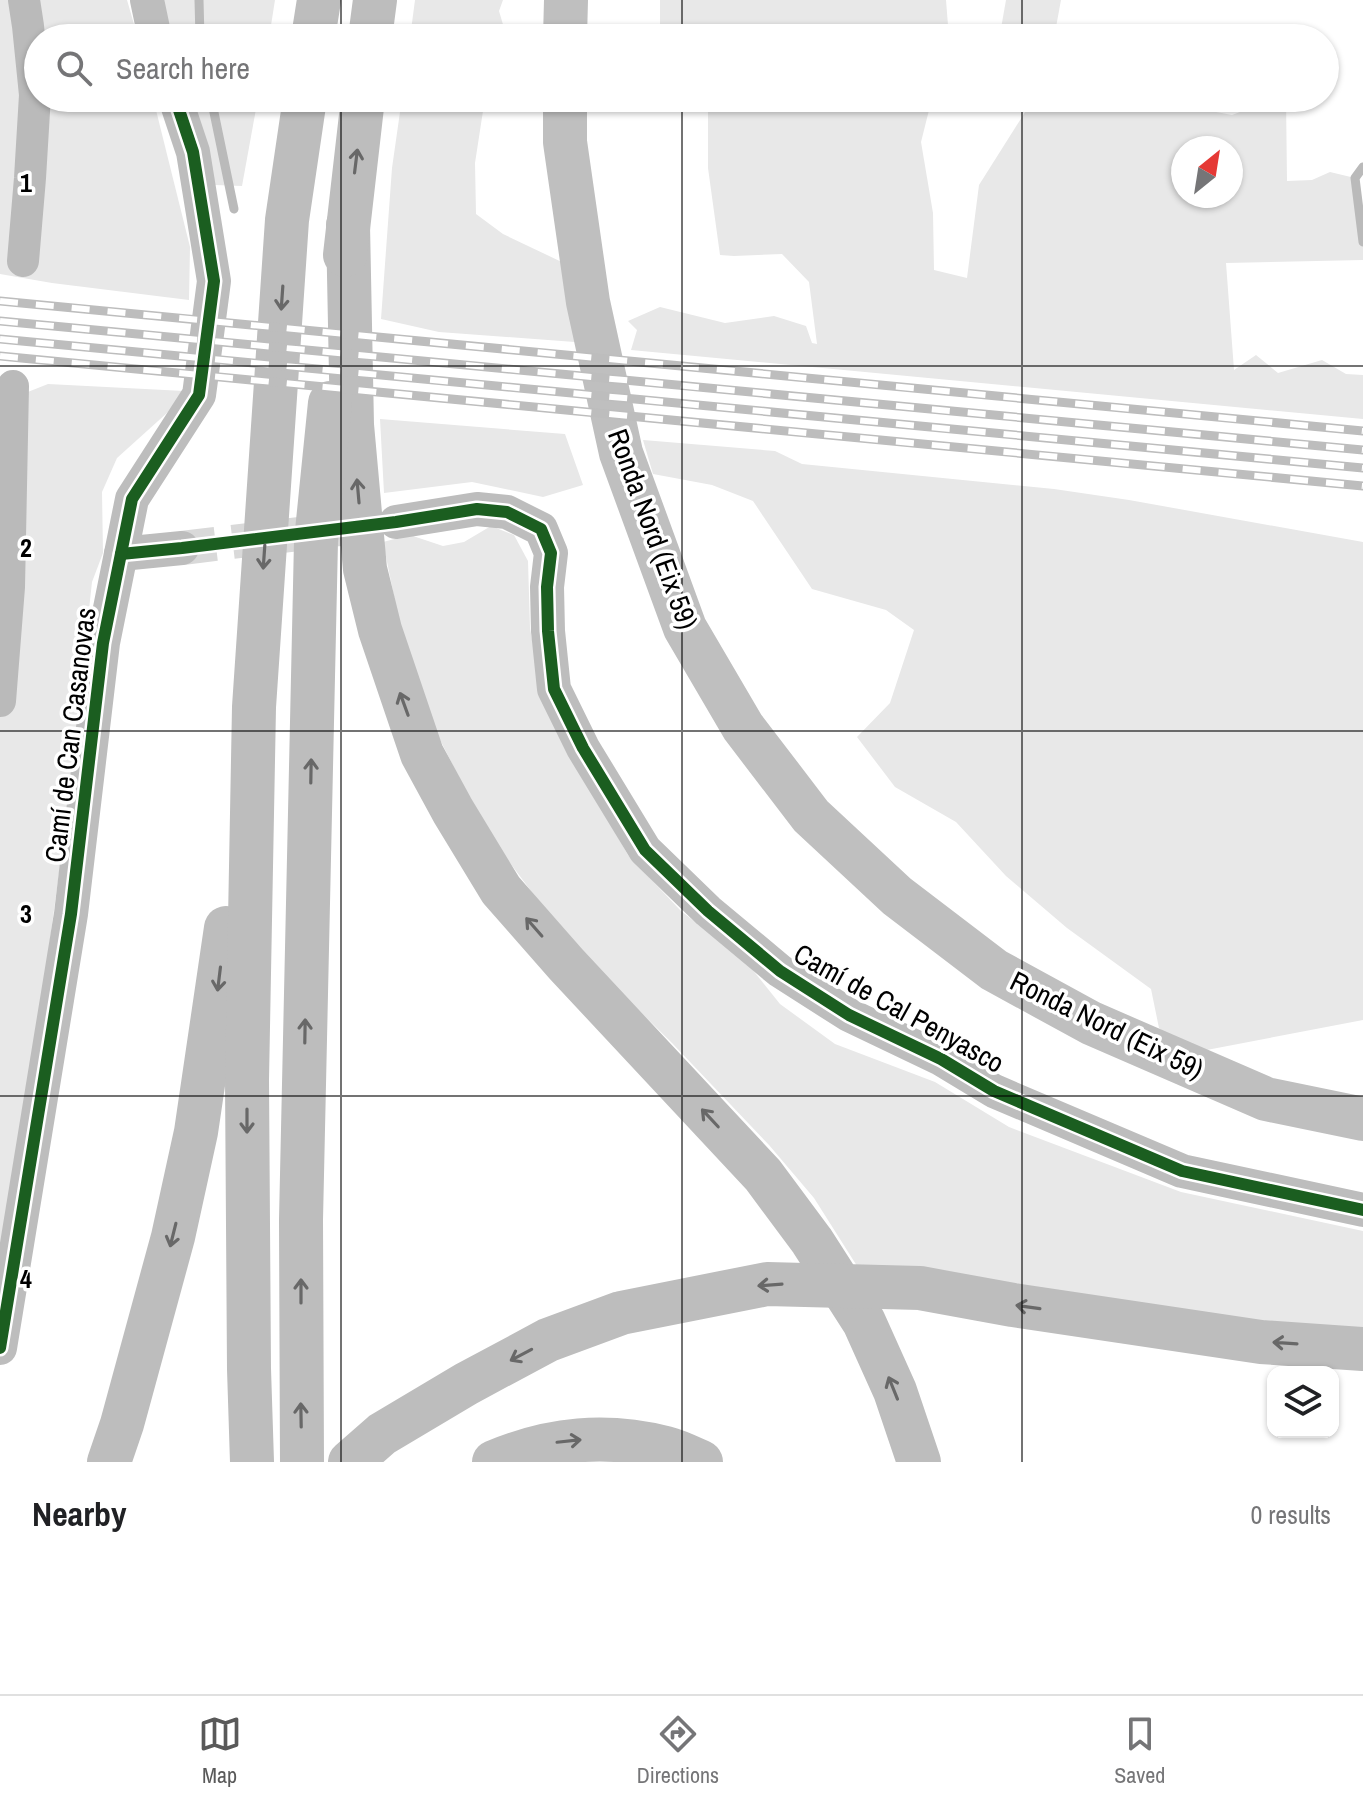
<!DOCTYPE html>
<html lang="en">
<head>
<meta charset="utf-8">
<style>
	:root { --surface:#fff; --page:#f2f2f2; --text:#202124; --muted:#757577; --line:#e0e0e0; --accent:#595959 }
	body { margin:0; font-family:"Archivo Narrow",sans-serif; background:var(--page); color:var(--text) }
	.controls { position:absolute; right:24px; bottom:24px; display:grid; overflow:hidden; border-radius:16px; box-shadow:0 2px 6px #0004 }
	.controls button { width:72px; height:72px; display:grid; place-items:center; padding:0; border:0; border-bottom:2px solid var(--line); background:var(--surface); color:var(--text); font:40px sans-serif }
	.compass { position:absolute; left:1171px; top:136px; width:72px; height:72px; border-radius:50%; background:var(--surface); box-shadow:0 2px 6px #0004; rotate:30deg }
	.list { margin:0; padding:0; list-style:none }
	h2 { display:flex; justify-content:space-between; align-items:center; height:104px; margin:0; padding:0 32px; font-size:34px }
	h2 small { font-size:26px; font-weight:400; color:var(--muted) }
	.icon { flex:none; width:44px; height:44px; fill:none; stroke:currentColor; stroke-width:2; stroke-linecap:round; stroke-linejoin:round }
	.map { position:relative; flex:none; width:1363px; height:1462px; overflow:hidden }
	.search { position:absolute; background:var(--surface); box-shadow:0 2px 6px #0004; left:24px; right:24px; top:24px; height:88px; display:flex; align-items:center; gap:20px; box-sizing:border-box; padding:0 28px; border-radius:44px; color:var(--muted); font-size:30px }
	.sheet { height:232px; background:var(--surface) }
	nav { display:flex; justify-content:space-around; align-items:center; box-sizing:border-box; height:112px; border-top:2px solid var(--line); background:var(--surface); font-size:22px; color:var(--muted) }
	nav a { display:grid; justify-items:center; gap:4px }
	nav .on { color:var(--accent) }
	.map>svg:first-child { display:block }
</style>
</head>
<body>
<div class="map">
<svg width="1363" height="1462" viewBox="0 0 1363 1462">
	<rect width="100%" height="100%" fill="#fff"/>
	<!-- green -->
	<g fill="#e8e8e8" fill-rule="evenodd">
		<path d="M0 0H127L138 38H38V98H153L190 247 189 300 52 283 0 274Z"/>
		<path d="M154 0H275L269 38H164Z"/>
		<path d="M415 0H503L499 11 507 38H410Z"/>
		<path d="M660 0H946L949 38H660Z"/>
		<path d="M1006 0H1061L1054 38H1002L1000 34Z"/>
		<path d="M184 98H258L242 186 215 185Z"/>
		<path d="M402 98H485L475 163 476 214 503 234 568 265 588 343 439 332 381 319 392 168Z"/>
		<path d="M700 98H932L921 142 933 213 934 270 967 278 979 185 1034 98H1142L1232 115 1256 106 1264 98H1286L1287 181 1312 180 1330 172 1355 178 1363 242V260L1226 263 1234 370 1256 355 1278 373 1322 360 1346 374 1363 375V419L631 350 637 330 628 321 660 307 725 323 774 316 806 326 812 343 817 344 809 282 782 254 734 256 720 255 708 168V104ZM1183 148H1231V196H1183Z"/>
		<path d="M48 384 184 391 178 403 117 458 102 492 103 553 92 582 66 821 32 1073 0 1254V403Z"/>
		<path d="M380 419 565 434 583 485 543 497 472 482 384 493Z"/>
		<path d="M643 440 775 451 802 464 1054 489 1129 500 1363 542V1020L1191 1053 1159 1028 1151 989 1067 928 1006 876 956 822 895 787 857 737 890 703 914 630 886 610 812 589 753 501 712 485 653 474Z"/>
		<path d="M491 526 514 535 528 561 530 628 542 697 571 756 628 855 681 911 744 959 780 1004 835 1044 935 1082 1009 1127 1181 1192 1363 1231V1330L1216 1321 857 1266 814 1198 769 1145 672 1043 604 976 546 911 501 851 463 785 432 724 404 646 383 542 410 535 443 546 464 542Z"/>
	</g>
	<g fill="none" stroke-linecap="round" stroke-linejoin="round">
		<!-- stream -->
		<g stroke="#bababa" stroke-width="9">
			<path d="M199 0 200 38"/>
			<path d="M211 98 234 209"/>
			<path d="M1363 167 1355 178 1363 242"/>
		</g>
		<!-- canal -->
		<g stroke="#bababa" stroke-width="32">
			<path d="M23 261 30 178 35 95 28 26 24 0"/>
			<path d="M0 701 9 587 13 386"/>
		</g>
		<!-- minor-tunnel -->
		<path stroke="#d9d9d9" stroke-width="34" stroke-dasharray="34 17" stroke-linecap="butt" d="M182 548 340 529"/>
		<!-- minor -->
		<g stroke="#bdbdbd" stroke-width="34">
			<path d="M147 0 155 38"/>
			<path d="M396 522 477 509 507 512 541 529 551 553 547 587 548 631 554 689 583 748 645 850 708 911 780 971 849 1015 941 1059 994 1091 1182 1171 1363 1210"/>
			<path d="M121 554 182 548"/>
			<path d="M0 1348 71 914 103 643 132 499 199 395 214 281 193 152 175 98"/>
		</g>
		<!-- secondary -->
		<g stroke="#bfbfbf" stroke-width="44">
			<path d="M565 38 566 0"/>
			<path d="M565 98V142L588 302 621 453 685 628 743 727 811 816 897 896 994 970 1091 1023 1266 1099 1363 1119"/>
		</g>
		<!-- motorway -->
		<g stroke="#bdbdbd" stroke-width="44">
			<path d="M313 38 319 0"/>
			<path d="M370 38 375 0"/>
			<path d="M348 225 352 425 365 569 380 630 422 754 453 811 501 890 566 964 763 1175 812 1241 864 1322 895 1391 919 1462"/>
			<path d="M345 255 363 98"/>
			<path d="M109 1462 122 1424 173 1237 196 1132 226 928"/>
			<path d="M252 1462 249 1369 247 1080 254 707 287 220 305 98"/>
			<path d="M302 1462 301 1220 316 541 330 403"/>
			<path d="M350 1462 382 1434 466 1384 548 1340 621 1313 767 1284 920 1288 1013 1305 1261 1342 1363 1349"/>
			<path d="M494 1462C551 1438 606 1433 666 1448 678 1451 690 1457 701 1462"/>
		</g>
		<!-- rail casing -->
		<g stroke="#bdbdbd" stroke-width="9">
			<g id="rail">
				<path d="M0 301 1363 431"/>
				<path d="M0 321 1363 450"/>
				<path d="M0 339 1363 468"/>
				<path d="M0 356 1363 486"/>
			</g>
		</g>
		<!-- rail -->
		<use href="#rail" stroke="#fff" stroke-width="6" stroke-dasharray="18" stroke-linecap="butt"/>
		<!-- cycleway casing -->
		<g stroke="#fff" stroke-width="17">
			<g id="cycleway">
				<path d="M121 554 182 548 396 522 477 509 507 512 541 529 551 553 547 587 548 631 554 689 583 748 645 850 708 911 780 971 849 1015 941 1059 994 1091 1182 1171 1363 1210"/>
				<path d="M0 1348 71 914 103 643 132 499 199 395 214 281 193 152 175 98"/>
			</g>
		</g>
		<!-- cycleway -->
		<use href="#cycleway" stroke="#1b5e20" stroke-width="12"/>
	</g>
	<!-- one-way arrows -->
	<defs><path id="oneway-shaft" d="M-6 0H5M1.5-3L5.5 0L1.5 3" fill="none" stroke-width="1.6" stroke-linecap="round" stroke-linejoin="round" transform="scale(2)"/></defs>
	<g stroke="#686868">
		<use href="#oneway-shaft" transform="translate(356 161) rotate(-83)"/>
		<use href="#oneway-shaft" transform="translate(282 298) rotate(94)"/>
		<use href="#oneway-shaft" transform="translate(358 491) rotate(-95)"/>
		<use href="#oneway-shaft" transform="translate(264 557) rotate(94)"/>
		<use href="#oneway-shaft" transform="translate(404 704) rotate(-110)"/>
		<use href="#oneway-shaft" transform="translate(311 771) rotate(-89)"/>
		<use href="#oneway-shaft" transform="translate(534 927) rotate(-131)"/>
		<use href="#oneway-shaft" transform="translate(219 979) rotate(97)"/>
		<use href="#oneway-shaft" transform="translate(305 1031) rotate(-89)"/>
		<use href="#oneway-shaft" transform="translate(710 1118) rotate(-133)"/>
		<use href="#oneway-shaft" transform="translate(247 1121) rotate(90)"/>
		<use href="#oneway-shaft" transform="translate(173 1235) rotate(104)"/>
		<use href="#oneway-shaft" transform="translate(770 1285) rotate(176)"/>
		<use href="#oneway-shaft" transform="translate(301 1291) rotate(-90)"/>
		<use href="#oneway-shaft" transform="translate(1028 1307) rotate(-172)"/>
		<use href="#oneway-shaft" transform="translate(1285 1343) rotate(-176)"/>
		<use href="#oneway-shaft" transform="translate(521 1355) rotate(152)"/>
		<use href="#oneway-shaft" transform="translate(893 1388) rotate(-112)"/>
		<use href="#oneway-shaft" transform="translate(301 1415) rotate(-91)"/>
		<use href="#oneway-shaft" transform="translate(569 1441) rotate(-6)"/>
	</g>
	<!-- grid -->
	<path fill="none" stroke="#000" stroke-width="2" stroke-opacity="0.55" d="M341 0V38M682 0V38M1022 0V38M341 98V1462M682 98V1462M1022 98V1462M0 366H1363M0 731H1363M0 1096H1363"/>
	<g text-anchor="middle" stroke-width="7" stroke-linejoin="round" paint-order="stroke">
		<!-- street labels -->
		<g font-size="28" fill="#000" stroke="#fff">
			<text transform="translate(653 529) rotate(70)" y="10">Ronda Nord (Eix 59)</text>
			<text transform="translate(70 735) rotate(-83)" y="10">Camí de Can Casanovas</text>
			<text transform="translate(899 1008) rotate(29)" y="10">Camí de Cal Penyasco</text>
			<text transform="translate(1107 1025) rotate(26)" y="10">Ronda Nord (Eix 59)</text>
		</g>
	</g>
	<g font-size="26" text-anchor="middle" font-weight="bold" fill="#000" stroke="#fff" stroke-width="7" stroke-linejoin="round" paint-order="stroke">
		<text x="26" y="192">1</text>
		<text x="26" y="557">2</text>
		<text x="26" y="923">3</text>
		<text x="26" y="1288">4</text>
	</g>
</svg>
<div class="controls">
<button><svg class="icon" aria-label="layers" viewBox="0 0 24 24"><path d="M12 4l9 5-9 5-9-5zM3 14l9 5 9-5"/></svg></button>
</div>
<svg class="compass" viewBox="-18 -18 36 36"><path d="M0-13l5 13h-10z" fill="#e53935"/><path d="M0 13l5-13h-10z" fill="#757577"/></svg>
<div class="search"><svg class="icon" aria-label="search" viewBox="0 0 24 24"><circle cx="10" cy="10" r="6"/><path d="M15 15l6 6"/></svg>Search here</div>
</div>
<section class="sheet">
<h2>Nearby<small>0 results</small></h2>
<ul class="list">
</ul>
</section>
<nav>
<a class="on"><svg class="icon" aria-label="map" viewBox="0 0 24 24"><path d="M3 6l6-2 6 2 6-2v14l-6 2-6-2-6 2zM9 4v14M15 6v14"/></svg>Map</a>
<a><svg class="icon" aria-label="directions" viewBox="0 0 24 24"><path d="M12 3l9 9-9 9-9-9zM9 14v-3h6M13 9l2 2-2 2"/></svg>Directions</a>
<a><svg class="icon" aria-label="saved" viewBox="0 0 24 24"><path d="M7 4h10v16l-5-4-5 4z"/></svg>Saved</a>
</nav>
</body>
</html>
